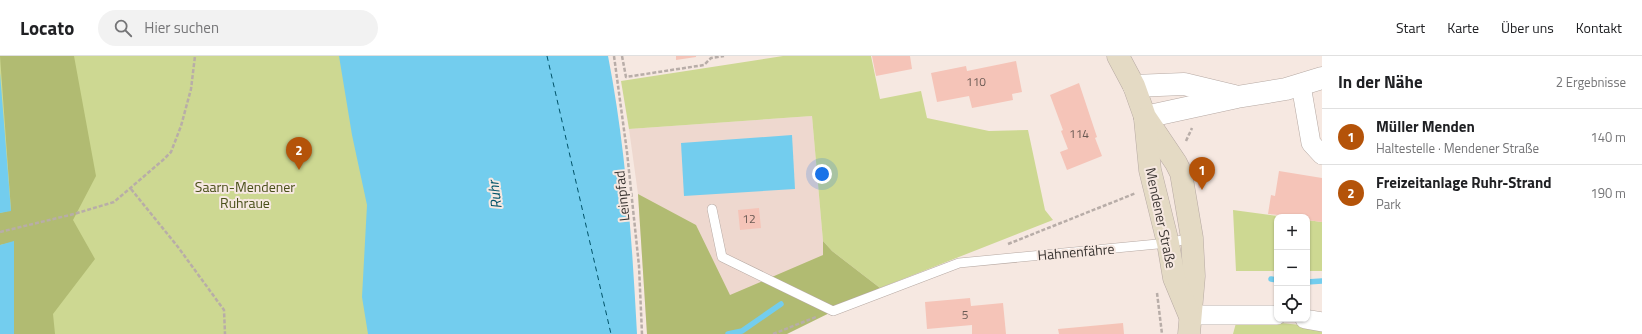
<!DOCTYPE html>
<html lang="de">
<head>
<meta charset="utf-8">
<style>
	:root { --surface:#fff; --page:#f2f2f2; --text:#202124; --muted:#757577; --line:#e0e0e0; --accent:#b45309 }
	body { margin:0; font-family:"Titillium Web",sans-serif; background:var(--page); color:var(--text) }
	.controls { position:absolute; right:12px; bottom:12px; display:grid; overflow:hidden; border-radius:8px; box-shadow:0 1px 3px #0004 }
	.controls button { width:36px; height:36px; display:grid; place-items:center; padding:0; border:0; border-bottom:1px solid var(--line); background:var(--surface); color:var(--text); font:20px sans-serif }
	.you { position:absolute; left:822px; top:118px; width:14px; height:14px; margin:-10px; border:3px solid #fff; border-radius:50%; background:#1a73e8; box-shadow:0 0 0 6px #1a73e833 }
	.badge { display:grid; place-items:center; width:26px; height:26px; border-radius:50%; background:var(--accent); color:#fff; font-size:13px; font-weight:700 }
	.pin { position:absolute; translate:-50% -33px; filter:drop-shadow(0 1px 2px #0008) }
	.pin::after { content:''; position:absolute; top:21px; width:14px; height:12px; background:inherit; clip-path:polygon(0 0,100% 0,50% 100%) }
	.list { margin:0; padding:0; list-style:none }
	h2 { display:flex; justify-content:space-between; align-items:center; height:52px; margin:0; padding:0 16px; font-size:17px }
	h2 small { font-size:13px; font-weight:400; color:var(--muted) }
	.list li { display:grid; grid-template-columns:26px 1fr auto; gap:12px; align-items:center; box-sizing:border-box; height:56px; padding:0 16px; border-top:1px solid var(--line) }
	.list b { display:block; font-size:15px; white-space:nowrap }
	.list p { margin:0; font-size:13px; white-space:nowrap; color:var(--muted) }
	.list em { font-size:13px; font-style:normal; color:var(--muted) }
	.icon { flex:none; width:22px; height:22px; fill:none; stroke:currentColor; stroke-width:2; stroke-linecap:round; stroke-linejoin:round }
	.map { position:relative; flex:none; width:1322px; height:278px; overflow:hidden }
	header { display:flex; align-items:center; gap:24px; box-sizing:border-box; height:56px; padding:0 20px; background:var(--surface); border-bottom:1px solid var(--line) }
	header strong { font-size:19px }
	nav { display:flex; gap:22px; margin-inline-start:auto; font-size:14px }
	.search { width:280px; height:36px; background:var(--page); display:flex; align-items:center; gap:10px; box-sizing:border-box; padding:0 14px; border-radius:22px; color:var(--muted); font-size:15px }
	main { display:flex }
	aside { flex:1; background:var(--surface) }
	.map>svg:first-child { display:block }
</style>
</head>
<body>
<header>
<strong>Locato</strong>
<div class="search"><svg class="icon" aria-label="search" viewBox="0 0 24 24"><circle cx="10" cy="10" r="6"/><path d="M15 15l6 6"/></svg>Hier suchen</div>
<nav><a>Start</a><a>Karte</a><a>Über uns</a><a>Kontakt</a></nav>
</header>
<main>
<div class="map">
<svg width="1322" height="278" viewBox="0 0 1322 278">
	<rect width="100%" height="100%" fill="#f6e8e1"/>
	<!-- built -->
	<path fill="#eed8cf" d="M812 60 823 185 832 195 880 232 647 278 638 138 629 73Z"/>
	<!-- green -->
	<g fill="#cdd892">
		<path d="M0 0H454L491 278H0Z"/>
		<path d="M783 0H871L880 43 921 35 927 62 989 75 1028 74 1045 154 1053 164 880 232 832 195 823 185 812 60 629 73 621 25Z"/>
		<path d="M1233 154 1286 161H1277V215H1236Z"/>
		<path d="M1307 164 1322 166V215H1307Z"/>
		<path d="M1248 264 1301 269 1322 275V278H1233L1236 267Z"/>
	</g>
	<!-- forest -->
	<g fill="#b1bb72">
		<path d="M0 0H74L96 120 73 164 95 203 53 258 55 278H14V186L0 189V157L11 154Z"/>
		<path d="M638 138 696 169 730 239 823 199V185L832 195 880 232 787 278H647Z"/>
	</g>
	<!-- water -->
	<g fill="#73cdee">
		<path d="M339 0H608C626 92 632 185 637 278H368L362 241 367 149 352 79Z"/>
		<path d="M0 17 11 155 0 157Z"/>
		<path d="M792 79 795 133 684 140 681 87Z"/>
		<path d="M14 185V278H0V189Z"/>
	</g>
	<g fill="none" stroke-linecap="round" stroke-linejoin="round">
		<!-- stream -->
		<g stroke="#73cdee" stroke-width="5.5">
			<path d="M1271 223 1277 224"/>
			<path d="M1307 226 1322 225"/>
			<path d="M728 278 742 275 781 248"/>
		</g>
		<!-- ferry -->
		<path stroke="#005268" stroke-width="1" stroke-dasharray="5 4" stroke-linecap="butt" d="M547 0 611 278"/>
	</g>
	<!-- building -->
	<g fill="#f5c4b8">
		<path d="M676 0H696V1L676 4Z"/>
		<path d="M872 0H910L912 13 876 20Z"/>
		<path d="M1016 5 1022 36 1012 38 1013 44 972 52 969 40 937 46 931 17 966 10 967 15Z"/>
		<path d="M1079 27 1097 81 1095 82 1102 100 1067 114 1060 96 1068 93 1061 75 1063 74 1050 39Z"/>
		<path d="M1279 115 1322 122V166L1307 164V161L1268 158 1271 139 1275 140Z"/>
		<path d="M1200 120 1203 130 1199 132 1196 121Z"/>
		<path d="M759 152 761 172 740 174 738 154Z"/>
		<path d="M970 242 971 250 1003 247 1006 278H972V269L927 273 925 246Z"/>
		<path d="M1123 267 1124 278H1059L1058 273Z"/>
	</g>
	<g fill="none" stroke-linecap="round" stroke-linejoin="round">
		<!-- service casing -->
		<g stroke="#b6a9a3" stroke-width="10">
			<path id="service" d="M712 153 722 201 833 255 959 207 1168 187 1192 182"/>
		</g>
		<!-- minor casing -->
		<g stroke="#b6a9a3" stroke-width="20">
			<g id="minor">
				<path d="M1301 29 1311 87 1322 99"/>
				<path d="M1190 259H1277"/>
				<path d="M1305 263 1322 266"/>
			</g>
		</g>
		<!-- tertiary casing -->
		<g stroke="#b6a9a3" stroke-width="23">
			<g id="tertiary">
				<path d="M1134 30 1184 28 1234 40"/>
				<path d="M1145 61 1237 41 1286 33 1322 22"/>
			</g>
		</g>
		<!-- secondary casing -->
		<g stroke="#b6a9a3" stroke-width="23">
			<g id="secondary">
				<path d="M1118 0 1134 30 1145 61 1176 107 1181 117 1192 182 1194 220 1189 278"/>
				<path d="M1145 63 1150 114 1168 187 1174 222 1189 258"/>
			</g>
		</g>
		<!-- path -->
		<g stroke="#b8ada8" stroke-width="2.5" stroke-dasharray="4 2" stroke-linecap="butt">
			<path d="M614 0 627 96 639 210 642 278"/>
			<path d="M622 0 626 21 704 9 711 2 724 0"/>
			<path d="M1186 85 1192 72"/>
			<path d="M131 133 178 191 224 254 225 278"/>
			<path d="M0 176 74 158 114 146 163 104 171 96 181 70 191 33 195 0"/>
			<path d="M1008 188 1136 137"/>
			<path d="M1157 237 1162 278"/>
			<path d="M773 278 816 261"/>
		</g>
		<!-- service -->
		<use href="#service" stroke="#fff" stroke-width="9"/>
		<!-- minor -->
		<use href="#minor" stroke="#fff" stroke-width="19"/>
		<!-- tertiary -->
		<use href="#tertiary" stroke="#fff" stroke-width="22"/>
		<!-- secondary -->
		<use href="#secondary" stroke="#e4dac4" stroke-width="22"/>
	</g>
	<g text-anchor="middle" stroke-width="4" stroke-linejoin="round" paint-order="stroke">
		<!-- number labels -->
		<g font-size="12" fill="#6a5a54">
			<text x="976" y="30">110</text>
			<text x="1079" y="82">114</text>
			<text x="749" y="167">12</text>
			<text x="965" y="263">5</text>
		</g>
		<!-- park labels -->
		<g font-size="14" fill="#494f19" stroke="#f6e8e1">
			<text x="245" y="136">Saarn-Mendener<tspan x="245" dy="16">Ruhraue</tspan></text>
		</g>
		<!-- street labels -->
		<g font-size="14" fill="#3b3633" stroke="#f6e8e1">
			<text transform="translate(622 140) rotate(-96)" y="5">Leinpfad</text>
			<text transform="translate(1161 162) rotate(78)" y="5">Mendener Straße</text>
			<text transform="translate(1076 196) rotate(-5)" y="5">Hahnenfähre</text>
		</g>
		<!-- water labels -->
		<g font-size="15" font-style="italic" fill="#005268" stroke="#f6e8e1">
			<text transform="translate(495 139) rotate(-97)" y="5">Ruhr</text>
		</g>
	</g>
</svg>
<div class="controls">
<button>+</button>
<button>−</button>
<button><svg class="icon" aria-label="locate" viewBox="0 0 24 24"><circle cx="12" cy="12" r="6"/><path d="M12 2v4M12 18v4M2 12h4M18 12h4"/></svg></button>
</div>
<div class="you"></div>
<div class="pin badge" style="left:1202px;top:134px">1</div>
<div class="pin badge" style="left:299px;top:114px">2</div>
</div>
<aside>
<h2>In der Nähe<small>2 Ergebnisse</small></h2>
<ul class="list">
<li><span class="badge">1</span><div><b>Müller Menden</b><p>Haltestelle · Mendener Straße</p></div><em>140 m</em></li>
<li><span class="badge">2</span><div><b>Freizeitanlage Ruhr-Strand</b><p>Park</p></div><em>190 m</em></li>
</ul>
</aside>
</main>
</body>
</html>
